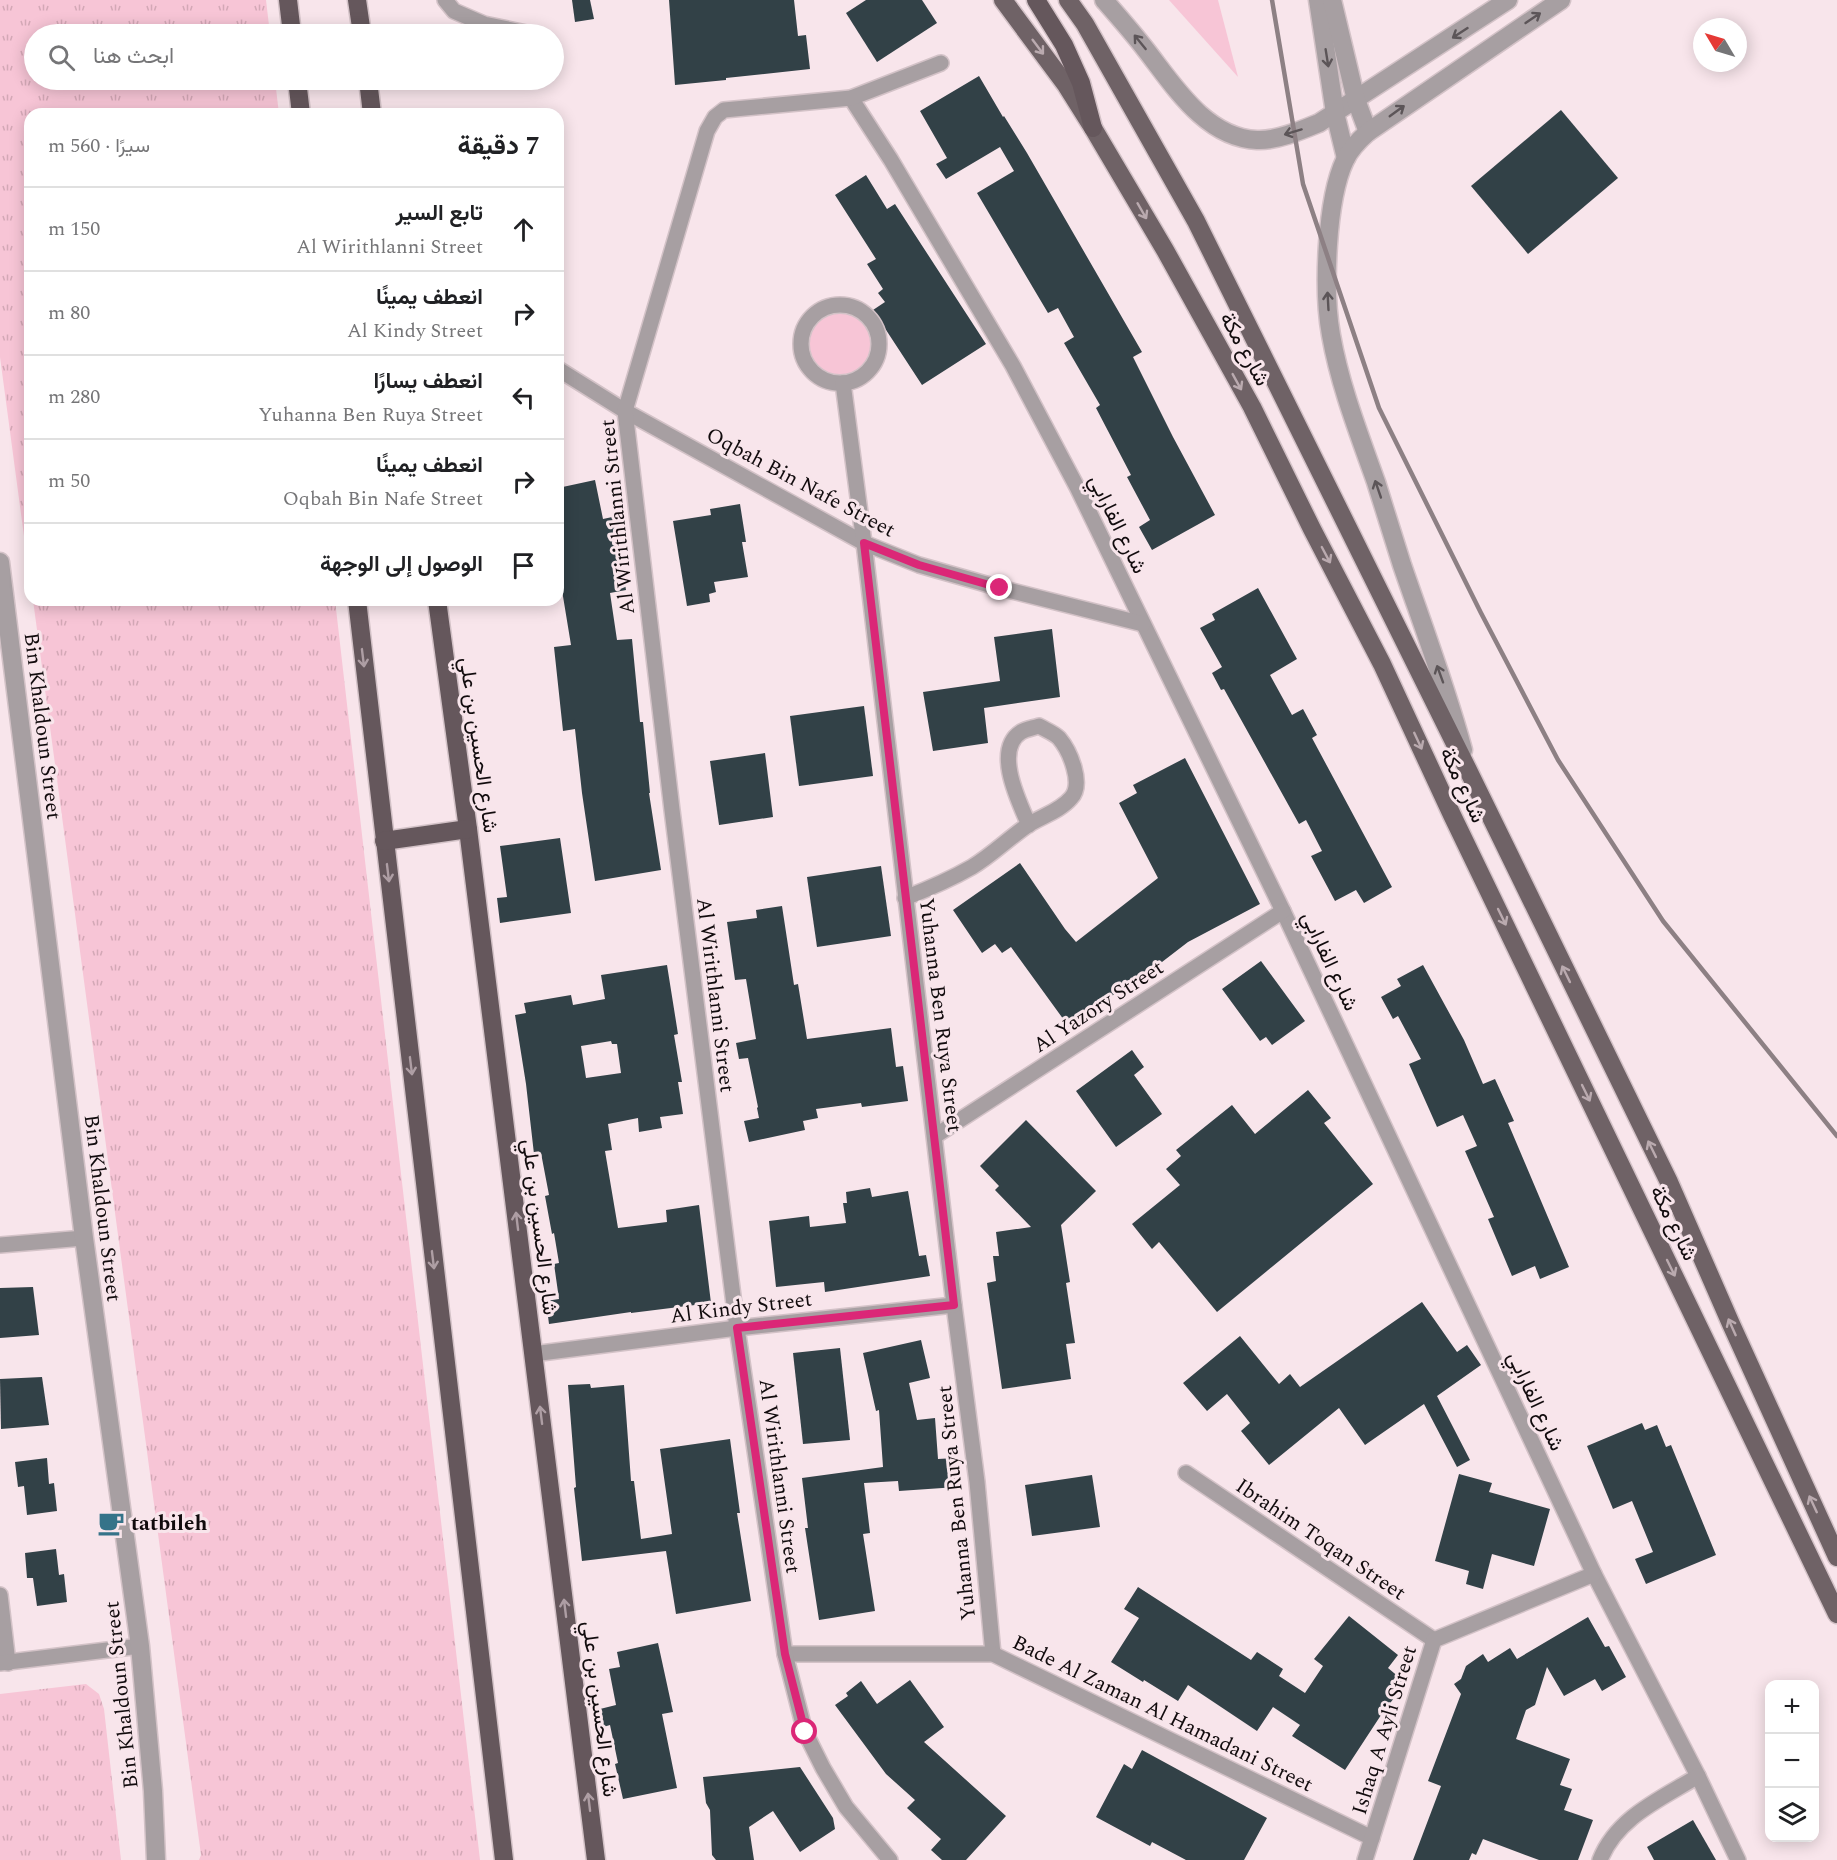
<!DOCTYPE html>
<html lang="ar">
<head>
<meta charset="utf-8">
<style>
	:root { --surface:#fff; --page:#f6f6f6; --text:#202124; --muted:#757577; --line:#e0e0e0 }
	body { margin:0; font-family:Spectral,Vazirmatn,serif; background:var(--page); color:var(--text); direction:rtl }
	.controls { position:absolute; right:18px; bottom:18px; display:grid; overflow:hidden; border-radius:12px; box-shadow:0 3px 15px #0003 }
	.controls button { width:54px; height:54px; display:grid; place-items:center; padding:0; border:0; border-bottom:2px solid var(--line); background:var(--surface); color:var(--text); font:30px sans-serif }
	.compass { position:absolute; left:1693px; top:18px; width:54px; height:54px; border-radius:50%; background:var(--surface); box-shadow:0 3px 15px #0003; rotate:308deg }
	.stop { position:absolute; width:18px; height:18px; margin:-14px; border:4px solid #db2777; border-radius:50%; background:#fff }
	.stop.end { background:#db2777; border-color:#fff; box-shadow:0 2px 6px #0008 }
	.list { margin:0; padding:0; list-style:none }
	h2 { display:flex; justify-content:space-between; align-items:center; height:78px; margin:0; padding:0 24px; font-size:26px }
	h2 small { font-size:20px; font-weight:400; color:var(--muted) }
	.list li { display:grid; grid-template-columns:39px 1fr auto; gap:18px; align-items:center; box-sizing:border-box; height:84px; padding:0 24px; border-top:2px solid var(--line) }
	.list b { display:block; font-size:22px; white-space:nowrap }
	.list p { margin:0; font-size:20px; white-space:nowrap; color:var(--muted) }
	.list em { font-size:20px; font-style:normal; color:var(--muted) }
	.icon { flex:none; width:33px; height:33px; fill:none; stroke:currentColor; stroke-width:2; stroke-linecap:round; stroke-linejoin:round }
	.map { position:relative; flex:none; width:1837px; height:1860px; overflow:hidden; direction:ltr }
	.search { position:absolute; background:var(--surface); box-shadow:0 3px 15px #0003; left:24px; top:24px; width:540px; height:66px; display:flex; align-items:center; gap:15px; box-sizing:border-box; padding:0 21px; border-radius:33px; color:var(--muted); font-size:22px }
	.panel { position:absolute; background:var(--surface); box-shadow:0 3px 15px #0003; left:24px; top:108px; width:540px; height:498px; border-radius:18px; direction:rtl }
	.map>svg:first-child { display:block }
</style>
</head>
<body>
<div class="map">
<svg width="1837" height="1860" viewBox="0 0 1837 1860">
	<defs>
		<pattern id="park-tufts" width="24" height="20" patternUnits="userSpaceOnUse" patternTransform="scale(1.5)"><rect width="24" height="20" fill="#f7c5d6"/><path d="M3 7l-1-3M5 7V3M7 7l1-3M15 17l-1-3M17 17v-4M19 17l1-3" fill="none" stroke="#d3a8b6"/></pattern>
	</defs>
	<rect width="100%" height="100%" fill="#f8e5eb"/>
	<!-- green -->
	<g fill="#f7c5d6">
		<path d="M1169 0H1218L1238 77Z"/>
		<circle cx="840" cy="344" r="34"/>
	</g>
	<!-- park -->
	<g fill="url(#park-tufts)">
		<path d="M0 0H266L270 34H34V80H275L279 114H30V581L0 357Z"/>
		<path d="M33 600H335L480 1860H199L201 1855Z"/>
		<path d="M86 1684 99 1694 104 1709 121 1860H0V1694Z"/>
	</g>
	<!-- building -->
	<g fill="#324147" fill-rule="evenodd">
		<path d="M572 0H590L594 19 575 22Z"/>
		<path d="M669 0H794L798 36 806 35 810 69 726 78V80L675 85Z"/>
		<path d="M866 0H922L937 23 877 62 846 13Z"/>
		<path d="M979 76 1003 117 1004 116 1027 153 1142 352 1133 357 1173 437 1215 515 1152 550 1139 527 1150 520 1127 477 1131 475 1096 408 1100 405 1064 343 1074 337 1058 308 1048 313 977 193 1014 171 1000 147 946 179 936 164 947 158 920 111Z"/>
		<path d="M1561 110 1618 178 1528 254 1471 186Z"/>
		<path d="M866 175 887 209 895 204 986 344 922 385 873 310 885 302 878 293 883 289 867 264 876 259 835 195Z"/>
		<path d="M595 480 603 519 617 516 622 539H617L626 590 610 593 617 640 632 639 640 722H643L650 793H649L661 870 595 881 582 793 575 729 563 731 554 647 571 645 558 566V488Z"/>
		<path d="M740 504 746 542H742L748 577 714 582 716 592 709 594 710 602 687 606 673 521 711 515 710 509Z"/>
		<path d="M1258 588 1297 659 1270 675 1292 715 1303 709 1317 735 1312 738 1392 887 1364 903 1356 890 1335 901 1311 856 1322 851 1306 820 1299 824 1224 689 1221 690 1212 673 1222 667 1200 628 1215 620 1212 614Z"/>
		<path d="M1052 629 1060 697 984 708 988 743 933 751 923 692 1000 681 994 637Z"/>
		<path d="M864 706 873 776 799 786 790 716Z"/>
		<path d="M765 753 773 817 719 825 710 761Z"/>
		<path d="M1185 758 1260 904 1188 942 1136 982 1134 980 1069 1027 1011 947 1002 953 995 944 982 953 953 910 1020 863 1065 929 1076 942 1158 878 1119 803 1137 793 1133 785Z"/>
		<path d="M560 838 571 913 500 923 497 898 507 897 500 846Z"/>
		<path d="M881 866 891 936 817 947 807 877Z"/>
		<path d="M782 906 794 985 798 984 807 1039 891 1028 896 1067 903 1066 908 1101 862 1107 861 1103 816 1109 818 1118 803 1121 805 1130 749 1142 744 1121 759 1118 757 1108 758 1107 748 1058 739 1059 736 1043 756 1039 746 979 735 980 727 922 757 918 756 910Z"/>
		<path d="M1261 961 1305 1021 1272 1045 1266 1037 1260 1041 1222 989Z"/>
		<path d="M667 965 678 1034 674 1035 682 1082H678L683 1114 660 1117 662 1128 639 1132 638 1118 608 1124 612 1150 605 1151 618 1228 667 1222 666 1210 699 1205 711 1303 631 1313V1312L549 1324 546 1301 559 1299 554 1264 559 1263 554 1233 552 1234 545 1196 549 1195 541 1153 534 1154 526 1084 515 1015 526 1013 524 1003 571 995 573 1005 605 999 601 975ZM611 1041 612 1044H617L621 1073 586 1078 581 1046Z"/>
		<path d="M1423 965 1464 1040 1483 1084 1495 1079 1514 1121 1508 1123 1569 1267 1540 1279 1535 1266 1512 1276 1488 1219 1494 1217 1465 1151 1477 1146 1463 1115 1437 1127 1409 1064 1421 1059 1398 1016 1393 1019 1381 997 1401 986 1397 979Z"/>
		<path d="M1132 1050 1144 1067 1134 1075 1162 1114 1116 1147 1076 1091Z"/>
		<path d="M1308 1090 1331 1118 1324 1123 1373 1184 1217 1312 1159 1242 1152 1249 1132 1224 1180 1185 1166 1169 1181 1156 1176 1150 1232 1105 1255 1134Z"/>
		<path d="M1026 1120 1096 1191 1061 1225 1070 1282 1066 1283 1075 1343 1066 1344 1071 1379 1002 1389 987 1283 996 1281 993 1256H999L996 1232 1031 1227 995 1190 999 1186 980 1166Z"/>
		<path d="M870 1188 872 1197 908 1191 919 1256 926 1255 930 1276 825 1292 824 1282 776 1287 769 1221 809 1216 810 1227 846 1223 843 1203H847L846 1192Z"/>
		<path d="M33 1287 39 1335 0 1338V1288Z"/>
		<path d="M1422 1302 1457 1352 1467 1345 1481 1365 1437 1396 1470 1460 1457 1467 1424 1404 1365 1445 1339 1408 1269 1465 1241 1431 1250 1423 1227 1394 1207 1411 1183 1383 1240 1336 1279 1384 1290 1374 1300 1387Z"/>
		<path d="M921 1340 930 1378 909 1383 917 1420 935 1418 938 1459 955 1458 957 1487 899 1491 898 1481 864 1483 870 1533 863 1534 875 1611 819 1620 805 1528H808L802 1478 883 1467 879 1410 876 1411 863 1353Z"/>
		<path d="M840 1348 850 1440 803 1444 793 1353Z"/>
		<path d="M42 1377 49 1425 1 1429 0 1379Z"/>
		<path d="M590 1384 591 1388 624 1385 631 1481H634L641 1539 672 1534 660 1449 730 1439 740 1513H737L751 1601 676 1614 666 1551 582 1561 574 1488 576 1487 568 1385Z"/>
		<path d="M1642 1423 1645 1430 1657 1425 1666 1447 1671 1445 1716 1555 1646 1584 1635 1559 1653 1552 1632 1501 1613 1509 1587 1446Z"/>
		<path d="M47 1458 49 1484 54 1483 57 1511 27 1515 24 1486 18 1487 15 1462Z"/>
		<path d="M1459 1474 1492 1483 1489 1492 1550 1509 1534 1566 1492 1554 1483 1589 1466 1584 1469 1571 1435 1561Z"/>
		<path d="M1092 1475 1100 1527 1032 1536 1025 1485Z"/>
		<path d="M56 1549 59 1575 64 1574 67 1602 37 1606 33 1578H27L25 1553Z"/>
		<path d="M1138 1587 1251 1660 1257 1652 1283 1669 1279 1676 1305 1693 1323 1666 1314 1659 1349 1616 1398 1655 1388 1668 1406 1683 1383 1712 1345 1770 1292 1736 1300 1725 1273 1707 1257 1731 1188 1685 1178 1701 1144 1680 1143 1682 1111 1662 1139 1618 1124 1609Z"/>
		<path d="M1588 1617 1605 1647 1609 1646 1626 1677 1602 1691 1595 1679 1564 1696 1547 1667 1535 1705 1526 1710 1516 1739 1570 1759 1560 1785 1572 1789 1564 1810 1593 1820 1578 1860H1539L1483 1839 1476 1855 1472 1853 1469 1860H1413L1441 1786 1428 1781 1461 1694 1454 1684 1461 1679 1466 1666 1483 1654 1488 1662 1510 1648 1517 1659Z"/>
		<path d="M658 1643 673 1712 662 1714 677 1788 623 1799 615 1764 618 1763 610 1725 600 1728 596 1710 616 1705 609 1669 620 1667 617 1652Z"/>
		<path d="M910 1680 944 1727 924 1742 1006 1816 966 1860H942L931 1850 941 1839 907 1808 915 1800 886 1774 835 1705 848 1696 846 1693 861 1681 877 1704Z"/>
		<path d="M1142 1750 1267 1818 1244 1860H1186L1152 1842 1150 1846 1096 1817 1124 1764 1132 1769Z"/>
		<path d="M800 1767 833 1818 835 1829 800 1852 773 1811 749 1827 754 1860H716L712 1855 710 1810 706 1803 703 1777Z"/>
		<path d="M1693 1820 1716 1860H1654L1647 1847Z"/>
	</g>
	<g fill="none" stroke-linecap="round" stroke-linejoin="round">
		<!-- minor casing -->
		<g stroke="#d3c2c7" stroke-width="18">
			<g id="minor">
				<path d="M445 0 454 11 484 24 531 34"/>
				<path d="M851 98 891 160 1013 366 1077 487 1283 911 1594 1574 1698 1776 1738 1860"/>
				<circle cx="840" cy="344" r="39"/>
				<path d="M558 369 625 411 864 543 919 565 1000 588 1143 624"/>
				<path d="M843 383 864 543 954 1305 977 1482 993 1654"/>
				<path d="M905 898C928 889 951 879 972 867 992 855 1009 838 1028 825 1042 816 1060 811 1071 798 1084 784 1070 751 1059 738 1054 733 1046 730 1039 726 1033 728 1026 729 1021 732 993 750 1019 802 1029 825"/>
				<path d="M935 1136 1283 911"/>
				<path d="M0 1245 84 1238"/>
				<path d="M533 1354 737 1328 954 1305"/>
				<path d="M1186 1473 1434 1640"/>
				<path d="M0 1595 8 1663"/>
				<path d="M785 1654H993L1372 1838"/>
				<path d="M0 1663 140 1646"/>
				<path d="M890 1860 846 1807 823 1768 805 1732 785 1654 737 1328 672 810 625 411 707 131 715 117 724 110 851 98 941 63"/>
				<path d="M1365 1860 1434 1640 1594 1574"/>
				<path d="M1600 1860C1617 1817 1661 1799 1698 1776"/>
			</g>
		</g>
		<!-- tertiary casing -->
		<g stroke="#d3c2c7" stroke-width="21">
			<g id="tertiary">
				<path d="M1104 0C1118 16 1133 33 1146 50 1174 86 1206 138 1257 140 1276 141 1302 130 1319 123L1508 0"/>
				<path d="M1318 0 1335 113 1346 158"/>
				<path d="M1332 0 1356 100 1368 132"/>
				<path d="M0 562 84 1238 140 1646 153 1791 156 1860"/>
				<path d="M1463 750C1446 687 1423 626 1402 565 1393 537 1385 510 1376 482 1359 434 1340 386 1331 335 1323 291 1326 200 1345 160 1350 149 1359 140 1368 132L1561 0"/>
			</g>
		</g>
		<!-- primary casing -->
		<g stroke="#d3c2c7" stroke-width="21">
			<g id="primary">
				<path d="M1003 0 1066 85 1093 128 1165 250 1252 407 1312 529 1382 664 1452 815 1837 1614"/>
				<path d="M1068 0 1085 24 1196 221 1468 770 1669 1182 1731 1324 1837 1557"/>
			</g>
		</g>
		<!-- trunk casing -->
		<g stroke="#d3c2c7" stroke-width="21">
			<g id="trunk">
				<path d="M288 0 292 34"/>
				<path d="M357 0 362 34"/>
				<path d="M1036 0 1064 45 1081 83 1093 128"/>
				<path d="M297 80 301 114"/>
				<path d="M368 80 372 114"/>
				<path d="M357 600 504 1860"/>
				<path d="M437 600 468 829 596 1860"/>
				<path d="M384 841 468 829"/>
			</g>
		</g>
		<!-- minor -->
		<use href="#minor" stroke="#a79fa2" stroke-width="15"/>
		<!-- tertiary -->
		<use href="#tertiary" stroke="#a79fa2" stroke-width="18"/>
		<!-- primary -->
		<use href="#primary" stroke="#6f6266" stroke-width="18"/>
		<!-- trunk -->
		<use href="#trunk" stroke="#65575c" stroke-width="18"/>
		<!-- rail -->
		<path stroke="#8d8084" stroke-width="4.5" d="M1272 0 1303 184 1379 408 1481 613 1558 760 1663 921 1837 1136"/>
	</g>
	<!-- one-way arrows -->
	<defs><path id="oneway-shaft" d="M-6 0H5M1.5-3L5.5 0L1.5 3" fill="none" stroke-width="1.6" stroke-linecap="round" stroke-linejoin="round" transform="scale(1.5)"/></defs>
	<g stroke="#5c5558">
		<use href="#oneway-shaft" transform="translate(1533 18) rotate(-34)"/>
		<use href="#oneway-shaft" transform="translate(1460 33) rotate(147)"/>
		<use href="#oneway-shaft" transform="translate(1140 42) rotate(-129)"/>
		<use href="#oneway-shaft" transform="translate(1327 58) rotate(81)"/>
		<use href="#oneway-shaft" transform="translate(1397 111) rotate(-36)"/>
		<use href="#oneway-shaft" transform="translate(1293 132) rotate(163)"/>
		<use href="#oneway-shaft" transform="translate(1328 301) rotate(-93)"/>
		<use href="#oneway-shaft" transform="translate(1378 489) rotate(-109)"/>
		<use href="#oneway-shaft" transform="translate(1440 674) rotate(-110)"/>
	</g>
	<g stroke="#baaaaf">
		<use href="#oneway-shaft" transform="translate(1038 47) rotate(53)"/>
		<use href="#oneway-shaft" transform="translate(1142 211) rotate(60)"/>
		<use href="#oneway-shaft" transform="translate(1237 382) rotate(61)"/>
		<use href="#oneway-shaft" transform="translate(1326 555) rotate(62)"/>
		<use href="#oneway-shaft" transform="translate(1418 741) rotate(65)"/>
		<use href="#oneway-shaft" transform="translate(1502 917) rotate(64)"/>
		<use href="#oneway-shaft" transform="translate(1566 974) rotate(-116)"/>
		<use href="#oneway-shaft" transform="translate(1586 1093) rotate(64)"/>
		<use href="#oneway-shaft" transform="translate(1652 1149) rotate(-116)"/>
		<use href="#oneway-shaft" transform="translate(1671 1268) rotate(64)"/>
		<use href="#oneway-shaft" transform="translate(1732 1327) rotate(-114)"/>
		<use href="#oneway-shaft" transform="translate(1813 1504) rotate(-115)"/>
	</g>
	<g stroke="#ae9ea4">
		<use href="#oneway-shaft" transform="translate(363 658) rotate(83)"/>
		<use href="#oneway-shaft" transform="translate(388 873) rotate(83)"/>
		<use href="#oneway-shaft" transform="translate(411 1066) rotate(83)"/>
		<use href="#oneway-shaft" transform="translate(517 1221) rotate(-97)"/>
		<use href="#oneway-shaft" transform="translate(433 1260) rotate(83)"/>
		<use href="#oneway-shaft" transform="translate(541 1415) rotate(-97)"/>
		<use href="#oneway-shaft" transform="translate(565 1608) rotate(-97)"/>
		<use href="#oneway-shaft" transform="translate(589 1802) rotate(-97)"/>
	</g>
	<g fill="none" stroke-linecap="round" stroke-linejoin="round">
		<!-- route -->
		<path stroke="#db2777" stroke-width="8" d="M805 1732 785 1654 737 1328 954 1305 864 543 919 565 1000 588"/>
	</g>
	<!-- icons -->
	<defs>
		<g id="cafe-bare" transform="scale(2.07)"><path d="M-5.5-4.5H6V0H3Q3 3.5 0 3.5H-2.5Q-5.5 3.5-5.5 0ZM3-3.2v2h1.7v-2ZM-6 4.5H4V6H-6Z" fill="#357389" stroke="#f8e5eb" stroke-width="2.5" paint-order="stroke"/></g>
	</defs>
	<g fill-rule="evenodd">
		<use href="#cafe-bare" x="111" y="1523"/>
	</g>
	<g text-anchor="middle" stroke-width="6" stroke-linejoin="round" paint-order="stroke">
		<!-- street labels -->
		<g font-size="21" fill="#110b0d" stroke="#f8e5eb">
			<text transform="translate(1245 349) rotate(61)" y="7">شارع مكة</text>
			<text transform="translate(801 482) rotate(28)" y="7">Oqbah Bin Nafe Street</text>
			<text transform="translate(617 517) rotate(-96)" y="7">Al Wirithlanni Street</text>
			<text transform="translate(1118 524) rotate(64)" y="7">شارع الفارابي</text>
			<text transform="translate(43 726) rotate(83)" y="7">Bin Khaldoun Street</text>
			<text transform="translate(479 745) rotate(82)" y="7">شارع الحسين بن علي</text>
			<text transform="translate(1463 785) rotate(65)" y="7">شارع مكة</text>
			<text transform="translate(1330 961) rotate(65)" y="7">شارع الفارابي</text>
			<text transform="translate(716 995) rotate(83)" y="7">Al Wirithlanni Street</text>
			<text transform="translate(1098 1006) rotate(-33)" y="7">Al Yazory Street</text>
			<text transform="translate(941 1015) rotate(83)" y="7">Yuhanna Ben Ruya Street</text>
			<text transform="translate(103 1208) rotate(83)" y="7">Bin Khaldoun Street</text>
			<text transform="translate(1674 1223) rotate(64)" y="7">شارع مكة</text>
			<text transform="translate(540 1227) rotate(83)" y="7">شارع الحسين بن علي</text>
			<text transform="translate(741 1307) rotate(-7)" y="7">Al Kindy Street</text>
			<text transform="translate(1536 1401) rotate(65)" y="7">شارع الفارابي</text>
			<text transform="translate(780 1476) rotate(82)" y="7">Al Wirithlanni Street</text>
			<text transform="translate(956 1503) rotate(-96)" y="7">Yuhanna Ben Ruya Street</text>
			<text transform="translate(1321 1539) rotate(34)" y="7">Ibrahim Toqan Street</text>
			<text transform="translate(121 1695) rotate(-96)" y="7">Bin Khaldoun Street</text>
			<text transform="translate(600 1709) rotate(83)" y="7">شارع الحسين بن علي</text>
			<text transform="translate(1163 1713) rotate(26)" y="7">Bade Al Zaman Al Hamadani Street</text>
			<text transform="translate(1384 1730) rotate(-73)" y="7">Ishaq A Ayli Street</text>
		</g>
		<!-- poi labels -->
		<g font-size="21" font-weight="bold" fill="#110b0d" stroke="#f8e5eb" text-anchor="start">
			<text x="131" y="1530">tatbileh</text>
		</g>
	</g>
</svg>
<div class="controls">
<button>+</button>
<button>−</button>
<button><svg class="icon" aria-label="layers" viewBox="0 0 24 24"><path d="M12 4l9 5-9 5-9-5zM3 14l9 5 9-5"/></svg></button>
</div>
<svg class="compass" viewBox="-18 -18 36 36"><path d="M0-13l5 13h-10z" fill="#e53935"/><path d="M0 13l5-13h-10z" fill="#757577"/></svg>
<div class="stop" style="left:805px;top:1732px"></div>
<div class="stop end" style="left:1000px;top:588px"></div>
<div class="search"><svg class="icon" aria-label="search" viewBox="0 0 24 24"><circle cx="10" cy="10" r="6"/><path d="M15 15l6 6"/></svg>ابحث هنا</div>
<section class="panel">
<h2>7 دقيقة<small>سيرًا · 560 m</small></h2>
<ul class="list">
<li><svg class="icon" aria-label="ahead" viewBox="0 0 24 24"><path d="M12 20V5M6 11l6-6 6 6"/></svg><div><b>تابع السير</b><p>Al Wirithlanni Street</p></div><em>150 m</em></li>
<li><svg class="icon" aria-label="right" viewBox="0 0 24 24"><path d="M7 20v-9h11M14 6l5 5-5 5"/></svg><div><b>انعطف يمينًا</b><p>Al Kindy Street</p></div><em>80 m</em></li>
<li><svg class="icon" aria-label="left" viewBox="0 0 24 24"><path d="M17 20v-9H6M10 6l-5 5 5 5"/></svg><div><b>انعطف يسارًا</b><p>Yuhanna Ben Ruya Street</p></div><em>280 m</em></li>
<li><svg class="icon" aria-label="right" viewBox="0 0 24 24"><path d="M7 20v-9h11M14 6l5 5-5 5"/></svg><div><b>انعطف يمينًا</b><p>Oqbah Bin Nafe Street</p></div><em>50 m</em></li>
<li><svg class="icon" aria-label="arrive" viewBox="0 0 24 24"><path d="M6 21V4h12l-3 4 3 4H6"/></svg><div><b>الوصول إلى الوجهة</b></div></li>
</ul>
</section>
</div>
</body>
</html>
